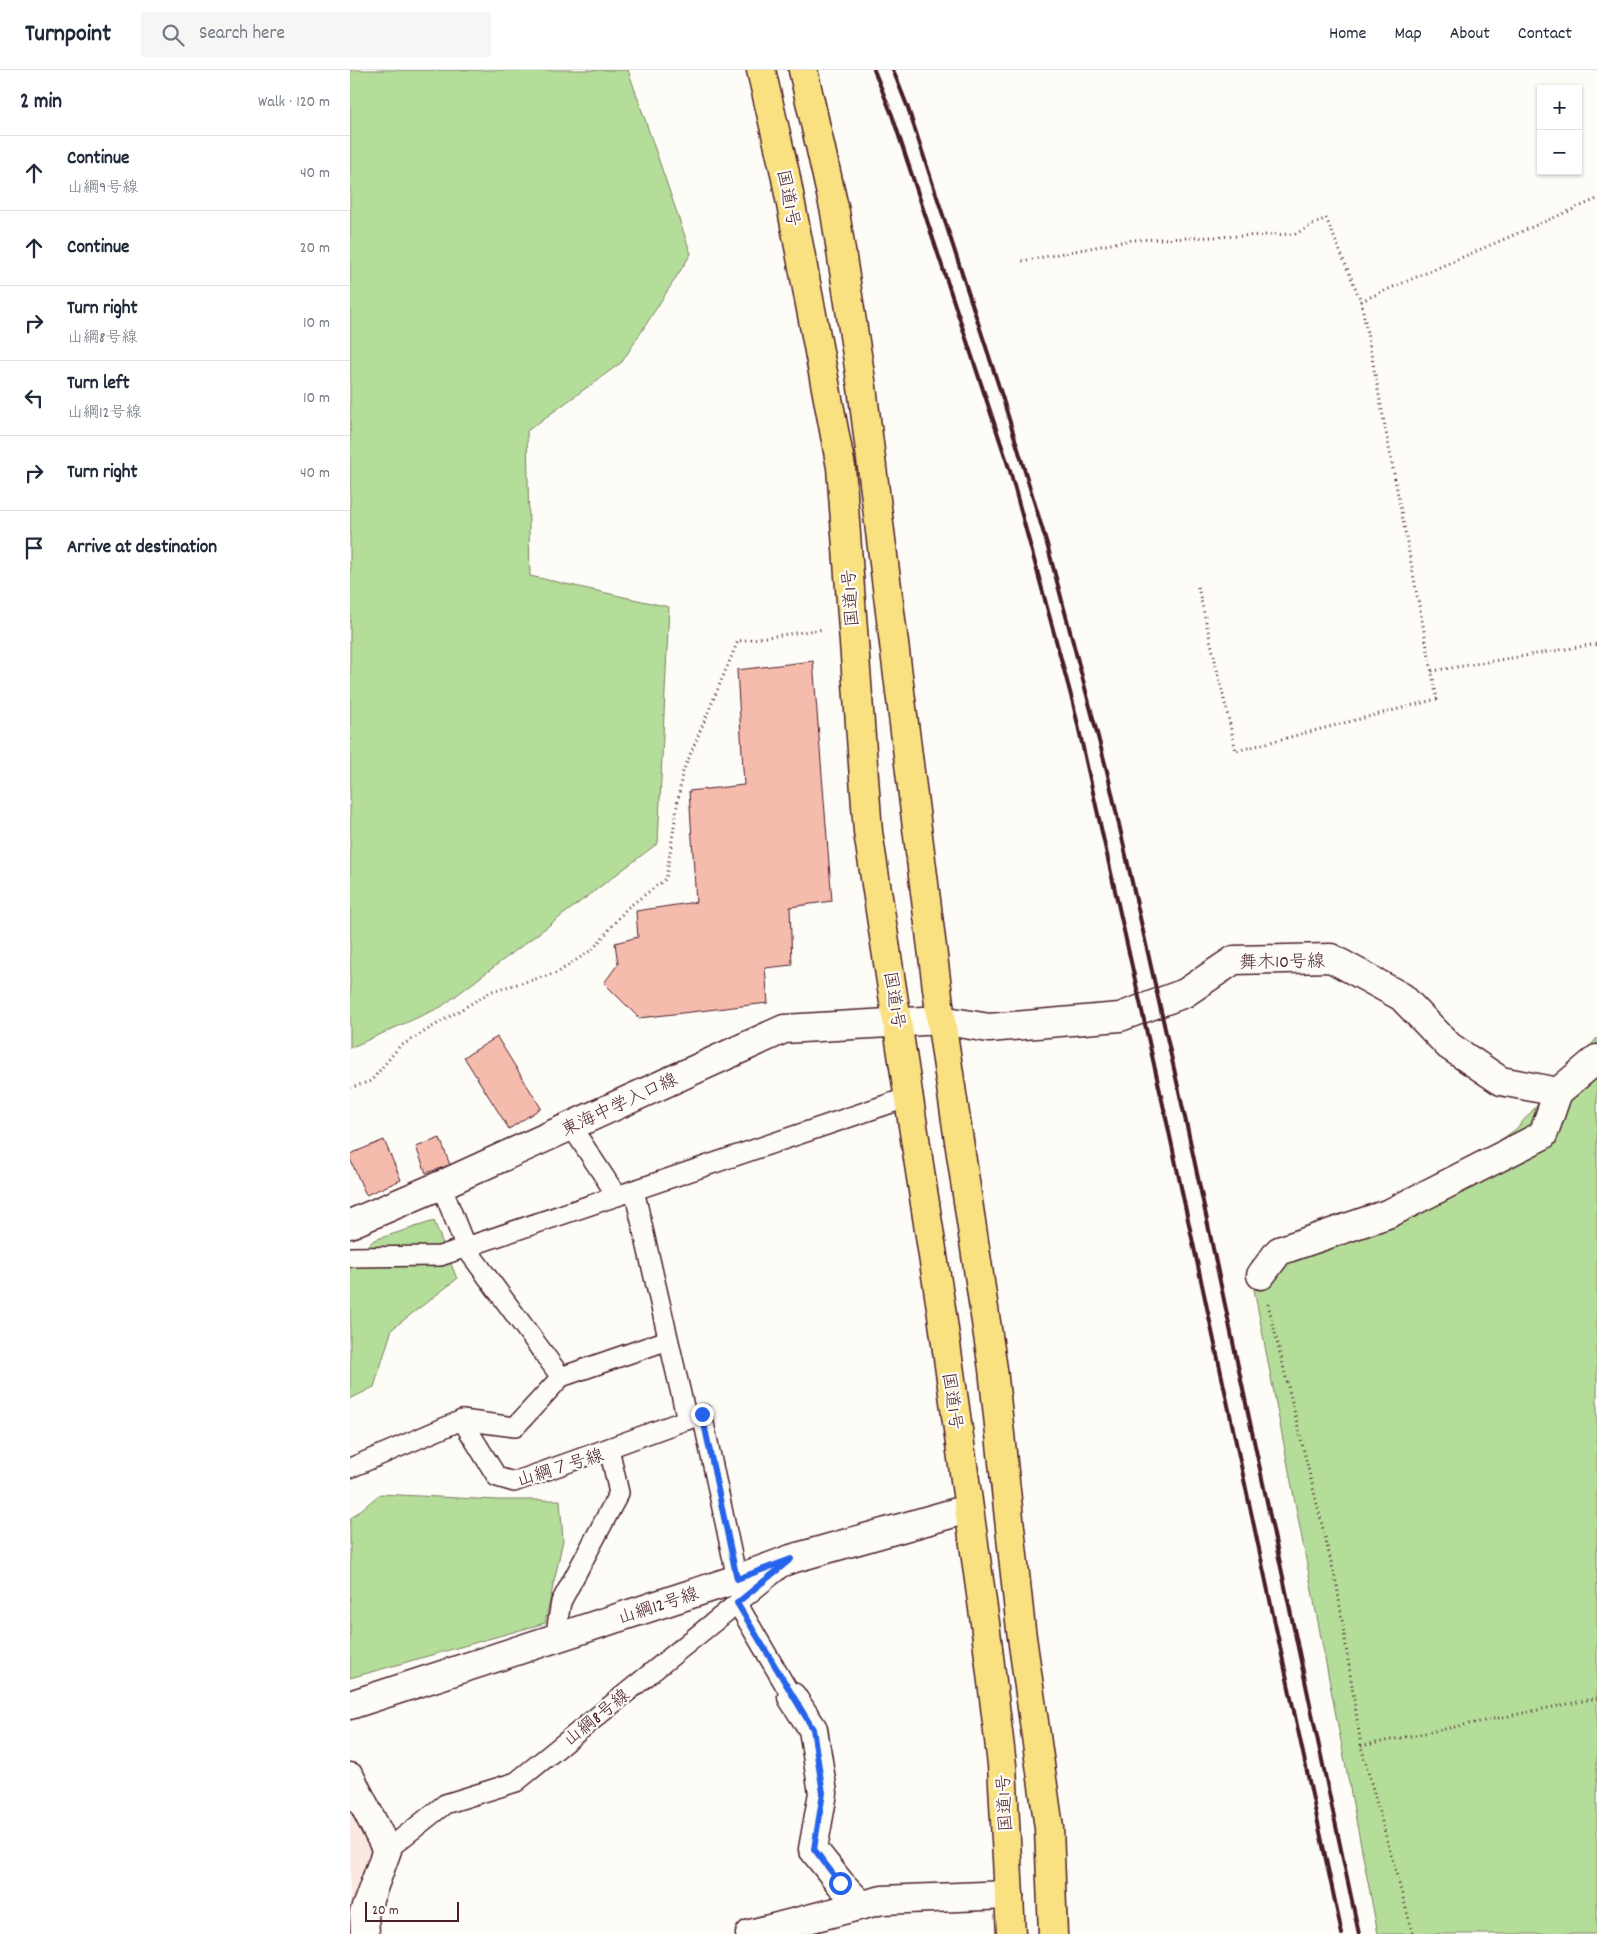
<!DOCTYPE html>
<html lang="en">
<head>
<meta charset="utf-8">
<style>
	:root { --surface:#fff; --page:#f6f6f7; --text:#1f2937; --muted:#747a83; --line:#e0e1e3 }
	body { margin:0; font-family:Dekko,"Klee One",sans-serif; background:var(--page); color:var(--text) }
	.controls { position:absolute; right:15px; top:15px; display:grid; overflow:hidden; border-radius:0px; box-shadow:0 1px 4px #0004 }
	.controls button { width:45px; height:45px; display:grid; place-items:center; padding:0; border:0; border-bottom:1px solid var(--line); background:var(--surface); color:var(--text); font:25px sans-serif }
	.scale { position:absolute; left:15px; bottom:12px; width:94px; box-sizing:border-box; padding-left:5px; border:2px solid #4a1f2b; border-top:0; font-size:14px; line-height:18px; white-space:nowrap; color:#4a1f2b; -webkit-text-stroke:4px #fdfcf7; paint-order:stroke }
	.stop { position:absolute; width:15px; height:15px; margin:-11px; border:4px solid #2563eb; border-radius:50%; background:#fff }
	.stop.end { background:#2563eb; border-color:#fff; box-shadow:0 1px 5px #0008 }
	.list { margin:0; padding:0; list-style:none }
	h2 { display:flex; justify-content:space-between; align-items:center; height:65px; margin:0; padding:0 20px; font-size:21px }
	h2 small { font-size:16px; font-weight:400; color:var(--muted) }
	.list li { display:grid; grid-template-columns:32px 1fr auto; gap:15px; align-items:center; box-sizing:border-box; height:75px; padding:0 20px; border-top:1px solid var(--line) }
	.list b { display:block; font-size:19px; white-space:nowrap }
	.list p { margin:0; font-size:16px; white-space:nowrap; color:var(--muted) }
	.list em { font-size:16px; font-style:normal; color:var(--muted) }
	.icon { flex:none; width:28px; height:28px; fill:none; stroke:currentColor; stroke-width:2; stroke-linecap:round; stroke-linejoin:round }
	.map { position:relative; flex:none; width:1247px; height:1864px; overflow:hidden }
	header { display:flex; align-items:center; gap:30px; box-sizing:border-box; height:70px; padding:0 25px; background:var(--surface); border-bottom:1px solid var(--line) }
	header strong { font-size:24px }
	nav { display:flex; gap:28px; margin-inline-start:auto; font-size:18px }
	.search { width:350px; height:45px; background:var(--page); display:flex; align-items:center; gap:12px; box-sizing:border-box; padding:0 18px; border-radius:0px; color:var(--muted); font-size:19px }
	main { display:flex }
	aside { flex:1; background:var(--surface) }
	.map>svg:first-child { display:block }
</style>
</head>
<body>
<header>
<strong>Turnpoint</strong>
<div class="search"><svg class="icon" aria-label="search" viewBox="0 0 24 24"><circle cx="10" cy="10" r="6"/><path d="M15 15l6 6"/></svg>Search here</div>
<nav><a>Home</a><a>Map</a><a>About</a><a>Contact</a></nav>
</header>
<main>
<aside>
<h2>2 min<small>Walk · 120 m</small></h2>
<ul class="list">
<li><svg class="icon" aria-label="ahead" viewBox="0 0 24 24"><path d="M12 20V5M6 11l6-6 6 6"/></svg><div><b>Continue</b><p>山綱9号線</p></div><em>40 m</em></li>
<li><svg class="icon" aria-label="ahead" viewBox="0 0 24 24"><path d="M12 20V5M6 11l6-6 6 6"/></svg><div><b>Continue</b></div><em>20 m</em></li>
<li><svg class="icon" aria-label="right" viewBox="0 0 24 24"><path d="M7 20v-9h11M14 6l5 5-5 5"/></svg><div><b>Turn right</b><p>山綱8号線</p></div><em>10 m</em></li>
<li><svg class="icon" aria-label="left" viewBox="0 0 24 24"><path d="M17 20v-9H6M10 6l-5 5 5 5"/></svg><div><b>Turn left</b><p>山綱12号線</p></div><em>10 m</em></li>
<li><svg class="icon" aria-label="right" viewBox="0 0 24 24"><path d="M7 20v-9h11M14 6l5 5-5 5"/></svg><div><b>Turn right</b></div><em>40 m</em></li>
<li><svg class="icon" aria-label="arrive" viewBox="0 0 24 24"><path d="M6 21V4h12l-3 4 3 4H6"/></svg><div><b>Arrive at destination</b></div></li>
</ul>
</aside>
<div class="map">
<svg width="1247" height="1864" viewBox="0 0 1247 1864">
	<rect width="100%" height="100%" fill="#fdfcf7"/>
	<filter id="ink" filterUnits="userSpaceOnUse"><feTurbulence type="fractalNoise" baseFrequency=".02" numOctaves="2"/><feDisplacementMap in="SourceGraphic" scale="10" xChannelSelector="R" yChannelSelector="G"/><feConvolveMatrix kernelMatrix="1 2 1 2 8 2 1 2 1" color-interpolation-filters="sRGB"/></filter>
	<g filter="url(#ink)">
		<!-- built -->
		<path fill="#fbe8e1" d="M0 1742 21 1778 0 1855Z"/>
		<!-- green -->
		<g fill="#b4dd9a" stroke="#7f7e62">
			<path d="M0 0H278L341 184 272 292 177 361 180 506 319 537 308 773 91 937 0 978Z"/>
			<path d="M1247 968V1864H1028L900 1198 1073 1126 1166 1059Z"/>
			<path d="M84 1151 107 1209 42 1259 24 1317 0 1329V1191L24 1170Z"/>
			<path d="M30 1424 147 1430H210L213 1470 195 1553 0 1608V1449Z"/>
		</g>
		<!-- building -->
		<g fill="#f5bbad" stroke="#4a1f2b">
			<path d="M463 591 482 831 440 837 442 895 415 898 418 933 289 948 254 913 268 894 265 873 288 867 286 841 346 832 339 721 394 715 387 600Z"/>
			<path d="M147 967 191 1038 159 1059 114 987Z"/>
			<path d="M90 1068 100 1095 76 1103 66 1077Z"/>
			<path d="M34 1070 51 1110 16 1125 0 1089V1084Z"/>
		</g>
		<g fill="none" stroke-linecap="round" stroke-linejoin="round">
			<!-- service casing -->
			<g stroke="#4a1f2b" stroke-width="22">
				<g id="service">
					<path d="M221 1056 267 1126"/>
					<path d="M91 1115 116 1178 211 1307"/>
					<path d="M284 1120 337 1350"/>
					<path d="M0 1187 90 1186 559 1027"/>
					<path d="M112 1350 165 1357 211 1307 318 1270"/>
					<path d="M259 1378 352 1344 387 1509"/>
					<path d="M0 1398 112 1350 147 1407 164 1412 259 1378 269 1423 211 1532 205 1568"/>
					<path d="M387 1533 442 1627"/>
					<path d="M37 1780 95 1734 166 1712 427 1501"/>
				</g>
			</g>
			<!-- minor casing -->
			<g stroke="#4a1f2b" stroke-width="31">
				<g id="minor">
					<path d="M0 1154 91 1115 434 959 591 950 639 958 770 947 835 923 884 890 981 888 1052 927 1099 976 1151 1011 1208 1022"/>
					<path d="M911 1205 929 1181 1040 1143 1193 1065 1208 1022 1247 989"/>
					<path d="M442 1627 463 1659 473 1723 463 1779 490 1813 511 1835"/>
					<path d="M0 1635 387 1509 441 1489 618 1439"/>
					<path d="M0 1707 37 1780 14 1843 15 1864"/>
					<path d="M400 1864 532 1830 659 1825"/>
				</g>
			</g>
			<!-- trunk casing -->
			<g stroke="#4a1f2b" stroke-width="31">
				<g id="trunk">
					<path d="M411 0 435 103 491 397 518 762 591 1238 635 1553 652 1695 661 1864"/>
					<path d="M453 0 485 142 512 317 591 950 643 1299 671 1560 699 1758 703 1864"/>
				</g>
			</g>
			<!-- path -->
			<g stroke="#4a1f2b" stroke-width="3" stroke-dasharray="1 4" stroke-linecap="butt">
				<path d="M672 191 782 170 945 164 976 148 1011 231 1247 129"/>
				<path d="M848 517 886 681 1087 629 1011 231"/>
				<path d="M1082 601 1247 574"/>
				<path d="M0 1018 21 1011 49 977 142 921 207 903 243 879 277 838 316 809 332 704 388 571 474 559"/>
				<path d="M918 1234 987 1516 1011 1676 1063 1864"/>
				<path d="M1011 1676 1247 1628"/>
			</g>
			<!-- service -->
			<use href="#service" stroke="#fdfcf7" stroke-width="19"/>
			<!-- minor -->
			<use href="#minor" stroke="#fdfcf7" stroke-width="28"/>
			<!-- trunk -->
			<use href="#trunk" stroke="#f9e181" stroke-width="28"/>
			<!-- rail -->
			<g stroke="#4a1f2b" stroke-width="4">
				<path d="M524 0 542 45 660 401 723 633 818 1057 992 1864"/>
				<path d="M543 0 558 38 652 326 697 474 757 701 838 1061 1009 1864"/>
			</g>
		</g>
	</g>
	<g fill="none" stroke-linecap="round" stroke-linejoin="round" filter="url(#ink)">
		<!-- route -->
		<path stroke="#2563eb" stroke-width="6" d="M352 1344 387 1509 441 1489 387 1533 463 1659 473 1723 464 1779 490 1813"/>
	</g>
	<g text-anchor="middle" stroke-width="4.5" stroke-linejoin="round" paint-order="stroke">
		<!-- street labels -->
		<g font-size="18" fill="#4a1f2b" stroke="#fdfcf7">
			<text transform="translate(439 128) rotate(79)" y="6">国道1号</text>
			<text transform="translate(500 528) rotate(-94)" y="6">国道1号</text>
			<text transform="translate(932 891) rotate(-1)" y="6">舞木10号線</text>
			<text transform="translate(545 930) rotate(81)" y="6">国道1号</text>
			<text transform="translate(269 1034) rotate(-25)" y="6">東海中学入口線</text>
			<text transform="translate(603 1331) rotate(82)" y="6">国道1号</text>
			<text transform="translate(210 1397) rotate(-17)" y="6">山綱７号線</text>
			<text transform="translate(308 1535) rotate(-18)" y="6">山綱12号線</text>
			<text transform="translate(246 1647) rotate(-39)" y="6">山綱8号線</text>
			<text transform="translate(654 1733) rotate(-93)" y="6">国道1号</text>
		</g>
	</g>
</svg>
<div class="controls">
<button>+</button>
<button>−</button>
</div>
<div class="scale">20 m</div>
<div class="stop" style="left:490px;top:1813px"></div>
<div class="stop end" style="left:352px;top:1344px"></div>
</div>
</main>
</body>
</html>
